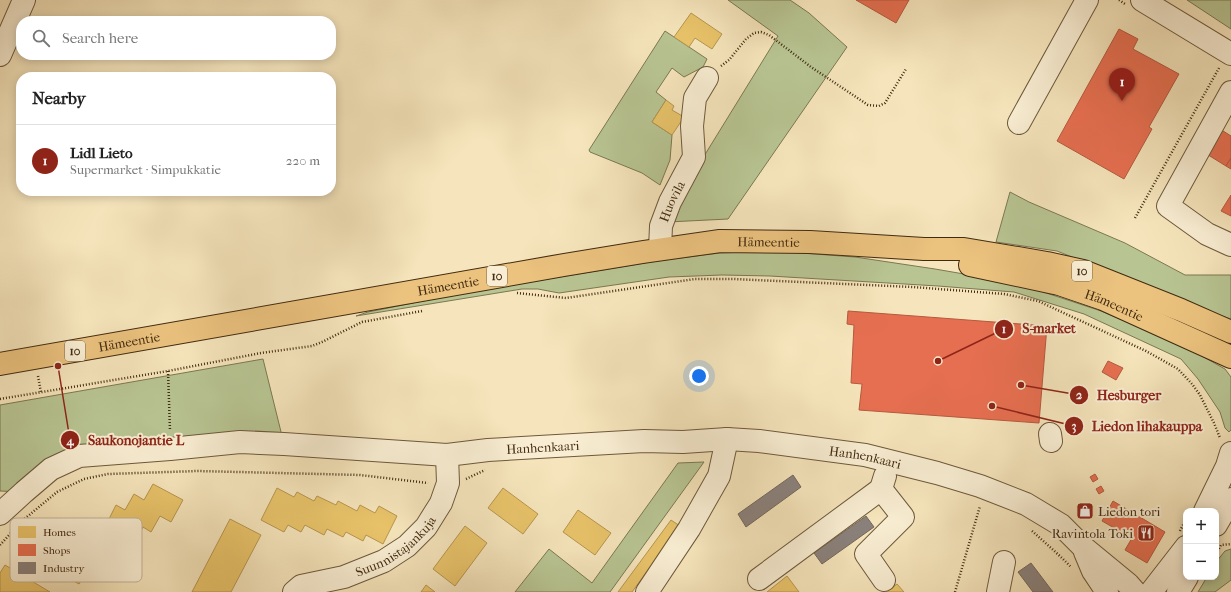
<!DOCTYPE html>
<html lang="en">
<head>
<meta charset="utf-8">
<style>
	:root { --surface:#fff; --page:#f6f6f6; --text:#222; --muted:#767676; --line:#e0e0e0; --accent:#8f2418 }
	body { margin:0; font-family:"IM FELL French Canon",serif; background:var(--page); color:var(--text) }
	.controls { position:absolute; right:12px; bottom:12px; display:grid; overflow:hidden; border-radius:8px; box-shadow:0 2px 10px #0003 }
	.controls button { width:36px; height:36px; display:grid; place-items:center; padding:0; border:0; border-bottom:1px solid var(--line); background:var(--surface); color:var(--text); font:20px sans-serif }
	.you { position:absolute; left:699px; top:376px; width:14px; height:14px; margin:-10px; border:3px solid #fff; border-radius:50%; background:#1a73e8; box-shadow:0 0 0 6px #1a73e833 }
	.badge { display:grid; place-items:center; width:26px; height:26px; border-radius:50%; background:var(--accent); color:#fff; font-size:13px; font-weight:700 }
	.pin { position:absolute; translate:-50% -33px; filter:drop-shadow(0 1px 2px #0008) }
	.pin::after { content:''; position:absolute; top:21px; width:14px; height:12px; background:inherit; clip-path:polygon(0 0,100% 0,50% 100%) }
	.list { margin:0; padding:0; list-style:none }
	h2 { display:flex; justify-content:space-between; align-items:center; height:52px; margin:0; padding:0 16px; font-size:17px }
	h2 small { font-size:13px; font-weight:400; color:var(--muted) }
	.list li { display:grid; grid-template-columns:26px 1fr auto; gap:12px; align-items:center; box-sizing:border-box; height:72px; padding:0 16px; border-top:1px solid var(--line) }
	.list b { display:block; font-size:15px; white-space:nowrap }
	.list p { margin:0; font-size:13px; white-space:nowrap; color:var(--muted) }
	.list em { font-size:13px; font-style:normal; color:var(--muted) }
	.icon { flex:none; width:22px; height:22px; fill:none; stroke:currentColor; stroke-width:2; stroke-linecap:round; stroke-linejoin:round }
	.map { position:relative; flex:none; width:1231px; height:592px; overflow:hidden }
	.search { position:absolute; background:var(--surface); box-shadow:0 2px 10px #0003; left:16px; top:16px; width:320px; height:44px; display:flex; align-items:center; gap:10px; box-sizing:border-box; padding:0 14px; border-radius:16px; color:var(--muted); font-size:15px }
	.panel { position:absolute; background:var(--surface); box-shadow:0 2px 10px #0003; left:16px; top:72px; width:320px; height:124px; border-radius:16px }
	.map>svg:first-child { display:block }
</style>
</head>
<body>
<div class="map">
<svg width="1231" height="592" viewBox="0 0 1231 592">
	<rect width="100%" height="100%" fill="#f6e5bc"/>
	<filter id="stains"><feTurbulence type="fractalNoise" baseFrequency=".005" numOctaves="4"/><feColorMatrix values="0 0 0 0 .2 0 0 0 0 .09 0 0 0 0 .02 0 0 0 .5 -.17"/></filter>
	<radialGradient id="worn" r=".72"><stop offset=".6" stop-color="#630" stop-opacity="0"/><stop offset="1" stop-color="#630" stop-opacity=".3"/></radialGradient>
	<!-- green -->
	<g fill="#b8c593" stroke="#7c7852">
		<path d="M728 0H790L809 13 847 47 728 219 668 222 701 161 778 36Z"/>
		<path d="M1187 0H1231V29Z"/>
		<path d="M665 31 707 59 703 67 684 77 672 68 656 92 666 100 652 122 672 135 670 160 660 185 642 173 590 152 589 150Z"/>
		<path d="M1010 192 1029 202 1125 243 1185 275H1231V319L1199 308 1057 251 996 242Z"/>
		<path d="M774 251 855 257 935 269 1016 283 1101 311 1184 346 1225 369 1231 377V430L1229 432 1225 428 1220 412 1198 379 1181 359 1084 314 1014 292 938 286 770 276 722 275 669 277 559 293 538 289H522L356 316 368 312 468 292 657 261 720 253Z"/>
		<path d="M263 359 284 444 79 456 24 492 0 491V405Z"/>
		<path d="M704 462 610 592H515L549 549 592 583 678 463Z"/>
		<path d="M1231 549V580L1215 592H1198L1207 577H1216V562L1225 551Z"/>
	</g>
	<!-- homes -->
	<g fill="#e9c46a" stroke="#b7964f">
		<path d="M691 13 722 34 712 49 695 38 689 47 674 37Z"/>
		<path d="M666 100 674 106 672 110 684 117 672 135 652 122Z"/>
		<path d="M153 484 183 500 171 522 160 516 151 532 143 527 135 542 125 537 115 555 107 551 97 568 91 564 79 584 52 569 64 545 71 549 81 532 89 536 99 518 107 523 116 505 125 510 134 494 144 500Z"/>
		<path d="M277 488 294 497 297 492 314 501 317 496 336 505 338 501 357 511 360 505 375 513 379 506 397 516 383 544 366 535 363 541 346 532 343 537 327 529 324 535 305 525 301 532 288 525 284 532 261 520Z"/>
		<path d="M503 488 538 514 523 534 488 508Z"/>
		<path d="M578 510 611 533 595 555 563 532Z"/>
		<path d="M230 519 261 535 231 592H192Z"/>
		<path d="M671 520 680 526 632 592H618Z"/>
		<path d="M465 526 487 543 455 586 433 569Z"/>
		<path d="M5 565 50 592H0V573Z"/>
		<path d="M787 576 799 592H767Z"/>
		<path d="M897 584 904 592H886Z"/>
		<path d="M426 585 435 592H421Z"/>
	</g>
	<!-- shops -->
	<g fill="#e76f51" stroke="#b55a3e">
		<path d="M856 0H909L896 23Z"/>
		<path d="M1119 29 1138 39 1133 49 1179 74 1149 127 1152 129 1124 179 1057 141Z"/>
		<path d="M1220 129 1231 136V158L1226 166 1205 153Z"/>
		<path d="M1231 158V169L1226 166Z"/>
		<path d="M1231 195V216L1221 211Z"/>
		<path d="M848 311 1047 326 1039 423 859 410 862 384 851 383 854 325 847 324Z"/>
		<path d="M1108 361 1123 368 1116 380 1102 372Z"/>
		<path d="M1095 474 1098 479 1093 482 1090 477Z"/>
		<path d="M1101 486 1104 491 1099 494 1096 489Z"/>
		<path d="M1113 501 1165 532 1147 563 1125 550 1132 538 1102 521Z"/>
	</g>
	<!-- industry -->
	<g fill="#8a817c" stroke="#74675c">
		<path d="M793 475 801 487 746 527 738 514Z"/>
		<path d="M866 516 874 527 822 564 814 553Z"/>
		<path d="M1031 563 1053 592H1033L1018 572Z"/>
	</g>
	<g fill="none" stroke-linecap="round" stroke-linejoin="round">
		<!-- minor casing -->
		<g stroke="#6e593b" stroke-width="24">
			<g id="minor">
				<path d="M1142 0 1231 54"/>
				<path d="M0 55 24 0"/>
				<path d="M1231 92 1168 206 1207 234 1231 245"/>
				<path d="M1019 123 1087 0"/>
				<path id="s1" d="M660 249 661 226 670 202 694 157 692 126 695 98 707 78"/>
				<path d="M1050 434 1051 441"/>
				<path d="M1205 511 1227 466 1231 453"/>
				<path id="s2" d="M0 514 24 492 51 469 79 456 170 449 240 442 284 444 447 455 488 450 644 441 683 442 727 439 759 441 865 455 937 473 980 486 1026 504 1061 525 1083 547 1128 584 1135 592"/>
				<path d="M1216 525 1231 499"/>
				<path d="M1085 552 1093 571 1107 592"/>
				<path d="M759 579 881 489"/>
				<path d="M884 580 866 554 903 517 881 489 885 476"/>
				<path id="s3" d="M294 592 301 586 344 577 384 561 407 546 426 527 441 503 448 483 447 455"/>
				<path d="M647 592 689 529 719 476 727 439"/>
				<path d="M998 592 1004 562"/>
				<path d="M1151 592 1186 547"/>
				<path d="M1178 592 1187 577"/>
			</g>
		</g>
		<!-- highway casing -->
		<g stroke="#412a10" stroke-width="24">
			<g id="highway">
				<path id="s4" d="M970 265 1059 284 1103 299 1231 357"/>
				<path id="s5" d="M0 364 564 265 643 252 720 241 810 242 924 249H964L1047 263 1083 271 1181 310 1231 332"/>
			</g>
		</g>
		<!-- path -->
		<g stroke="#412a10" stroke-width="2.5" stroke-dasharray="1 2" stroke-linecap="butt">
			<path d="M1119 0 1125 4"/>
			<path d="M721 66 729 60 746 39 754 33 761 32 769 35 811 67 868 105 879 106 885 103 906 69"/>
			<path d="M1135 218 1219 68"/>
			<path d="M517 293 566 298 695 279H733L913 287 1004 294 1038 301 1146 351 1178 369 1192 384 1200 395 1214 423 1220 438"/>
			<path d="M168 371 170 431"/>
			<path d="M38 376 41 393"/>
			<path d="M0 399 168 371 261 353 312 346 322 342 362 322 422 311"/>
			<path d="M466 479 485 470"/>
			<path d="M1032 531 1061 557 1071 567"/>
			<path d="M1180 531 1186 519"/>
			<path d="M0 545 22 521 57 492 84 479 108 474 198 471 360 475 428 483"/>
			<path d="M1216 554 1221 545 1231 544"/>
			<path d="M955 592 980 506"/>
		</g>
		<!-- minor -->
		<use href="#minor" stroke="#f9eed3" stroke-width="22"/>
		<!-- highway -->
		<use href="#highway" stroke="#ebc27e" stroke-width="22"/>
	</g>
	<!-- icons -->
	<defs>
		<g id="shop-square" transform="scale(0.9)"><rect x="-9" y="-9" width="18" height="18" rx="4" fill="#8f2418" stroke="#f9eed3"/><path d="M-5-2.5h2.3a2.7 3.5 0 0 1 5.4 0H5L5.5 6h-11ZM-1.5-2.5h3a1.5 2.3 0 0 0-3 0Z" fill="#fff"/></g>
		<g id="restaurant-square" transform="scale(0.9)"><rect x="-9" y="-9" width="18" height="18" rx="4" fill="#8f2418" stroke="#f9eed3"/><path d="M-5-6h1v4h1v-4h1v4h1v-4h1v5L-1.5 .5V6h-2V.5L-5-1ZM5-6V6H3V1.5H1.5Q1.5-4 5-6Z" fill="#fff"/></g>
	</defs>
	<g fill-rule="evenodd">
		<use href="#shop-square" x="1085" y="511"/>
		<use href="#restaurant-square" x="1146" y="533"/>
	</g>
	<g text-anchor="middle" stroke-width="4" stroke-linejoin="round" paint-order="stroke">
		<!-- shield labels -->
		<g fill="#f9eed3" stroke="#78654a" stroke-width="1">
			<rect x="1072" y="261" width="20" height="20" rx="3"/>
			<rect x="487" y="266" width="20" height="20" rx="3"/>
			<rect x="65" y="341" width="20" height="20" rx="3"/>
		</g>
		<g font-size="12" font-weight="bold" fill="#412a10">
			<text x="1082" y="275">10</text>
			<text x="497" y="280">10</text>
			<text x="75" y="355">10</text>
		</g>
		<!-- street labels -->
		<g font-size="13" fill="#412a10" stroke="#f9eed3">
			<text dy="5" stroke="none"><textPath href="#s1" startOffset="50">Huovila</textPath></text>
			<text dy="5" stroke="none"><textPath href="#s5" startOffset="779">Hämeentie</textPath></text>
			<text dy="5" stroke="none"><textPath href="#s5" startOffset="455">Hämeentie</textPath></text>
			<text dy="5" stroke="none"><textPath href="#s4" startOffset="150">Hämeentie</textPath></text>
			<text dy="5" stroke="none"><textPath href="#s5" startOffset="131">Hämeentie</textPath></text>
			<text dy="5" stroke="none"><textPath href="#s2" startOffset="564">Hanhenkaari</textPath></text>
			<text dy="5" stroke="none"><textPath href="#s2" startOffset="888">Hanhenkaari</textPath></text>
			<text dy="5" stroke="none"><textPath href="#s3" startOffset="114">Suunnistajankuja</textPath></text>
		</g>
		<!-- poi labels -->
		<g font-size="13" fill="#412a10" stroke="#f9eed3" text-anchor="start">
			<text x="1098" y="516">Liedon tori</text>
			<text x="1133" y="538" text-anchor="end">Ravintola Toki</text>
		</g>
	</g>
	<!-- legend -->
	<rect x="10" y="518" width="132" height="64" rx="6" fill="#f9eed3" stroke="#c2b398" stroke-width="1"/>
	<rect x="18" y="526" width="18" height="12" fill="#e9c46a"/>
	<rect x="18" y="544" width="18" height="12" fill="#e76f51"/>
	<rect x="18" y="562" width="18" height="12" fill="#8a817c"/>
	<g font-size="11" fill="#412a10">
		<text x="43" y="536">Homes</text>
		<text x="43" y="554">Shops</text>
		<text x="43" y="572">Industry</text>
	</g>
	<!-- callouts -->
	<path fill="none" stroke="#8f2418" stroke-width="1.5" d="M938 361L1004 329M1021 385L1079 395M992 406L1074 426M58 366L70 440"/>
	<g fill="#8f2418" stroke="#f9eed3" stroke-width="1.5">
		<circle cx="938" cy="361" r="4"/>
		<circle cx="1021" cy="385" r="4"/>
		<circle cx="992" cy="406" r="4"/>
		<circle cx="58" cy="366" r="4"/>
		<circle cx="1004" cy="329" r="10"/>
		<circle cx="1079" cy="395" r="10"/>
		<circle cx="1074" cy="426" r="10"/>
		<circle cx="70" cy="440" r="10"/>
	</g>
	<g font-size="12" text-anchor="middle" font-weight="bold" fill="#fff">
		<text x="1004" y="333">1</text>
		<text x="1079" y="399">2</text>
		<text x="1074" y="430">3</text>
		<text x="70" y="445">4</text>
	</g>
	<g font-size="14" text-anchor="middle" font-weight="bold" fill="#8f2418" stroke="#f9eed3" stroke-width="4" stroke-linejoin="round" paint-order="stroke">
		<text x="1049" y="333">S-market</text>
		<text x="1129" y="400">Hesburger</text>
		<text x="1147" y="431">Liedon lihakauppa</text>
		<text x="136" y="445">Saukonojantie L</text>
	</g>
	<rect width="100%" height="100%" filter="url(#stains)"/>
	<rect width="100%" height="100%" fill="url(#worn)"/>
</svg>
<div class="controls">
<button>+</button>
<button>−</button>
</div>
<div class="you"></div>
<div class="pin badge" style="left:1122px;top:101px">1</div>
<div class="search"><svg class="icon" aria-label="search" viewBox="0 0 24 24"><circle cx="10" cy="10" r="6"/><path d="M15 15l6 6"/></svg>Search here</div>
<section class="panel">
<h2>Nearby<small></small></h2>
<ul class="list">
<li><span class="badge">1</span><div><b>Lidl Lieto</b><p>Supermarket · Simpukkatie</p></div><em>220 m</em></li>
</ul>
</section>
</div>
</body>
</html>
